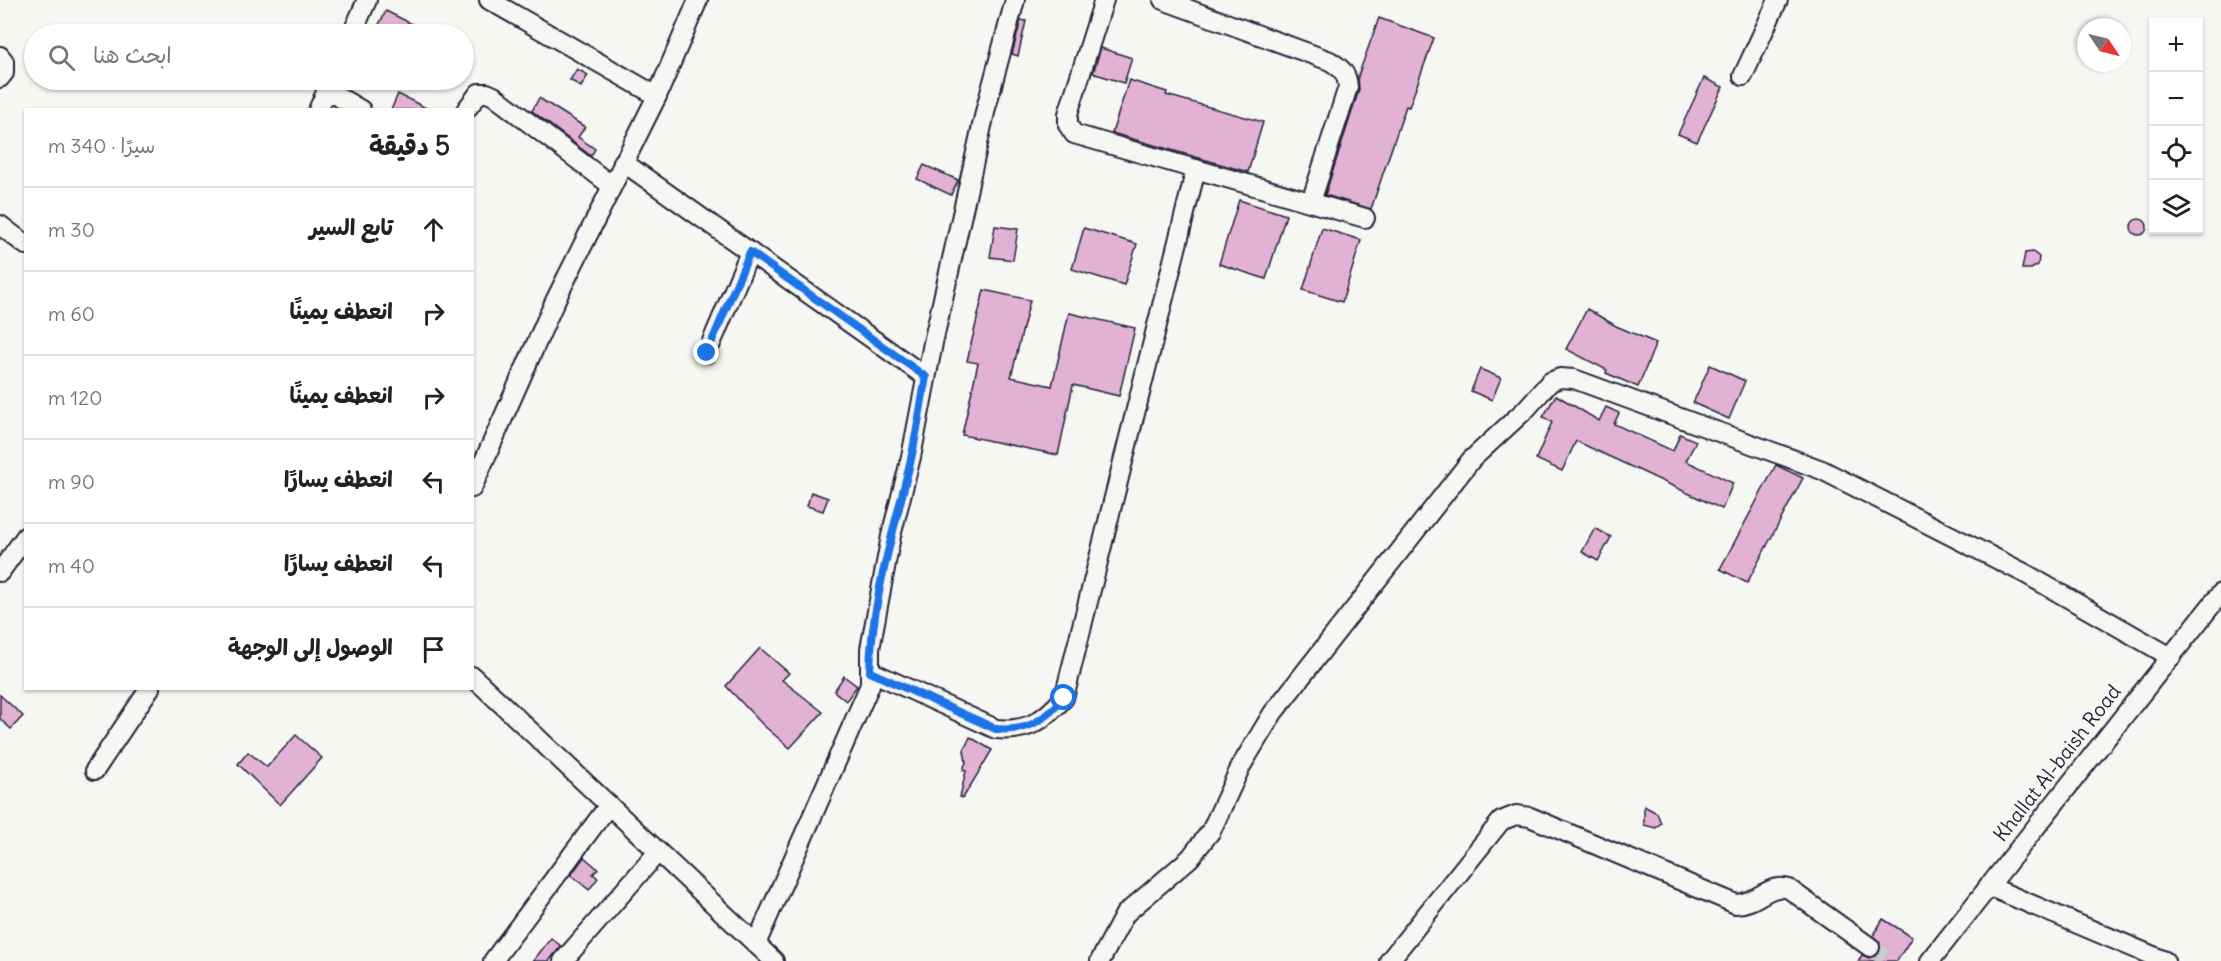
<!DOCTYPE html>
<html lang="ar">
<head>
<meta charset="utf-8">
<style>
	:root { --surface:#fff; --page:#f6f6f6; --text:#222; --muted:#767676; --line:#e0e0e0 }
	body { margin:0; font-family:Delius,"Playpen Sans Arabic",sans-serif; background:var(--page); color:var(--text); direction:rtl }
	.controls { position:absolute; right:18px; top:18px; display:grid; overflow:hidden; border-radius:0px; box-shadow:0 2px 4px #0004 }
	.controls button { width:54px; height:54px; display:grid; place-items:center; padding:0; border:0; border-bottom:2px solid var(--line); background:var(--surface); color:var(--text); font:30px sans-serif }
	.compass { position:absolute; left:2077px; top:18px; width:54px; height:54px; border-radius:50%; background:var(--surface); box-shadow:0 2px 4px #0004; rotate:125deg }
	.stop { position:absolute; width:18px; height:18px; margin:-14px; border:4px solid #1a73e8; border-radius:50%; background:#fff }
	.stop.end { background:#1a73e8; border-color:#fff; box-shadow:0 2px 6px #0008 }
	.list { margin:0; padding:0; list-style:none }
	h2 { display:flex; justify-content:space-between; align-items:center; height:78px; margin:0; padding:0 24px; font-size:26px }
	h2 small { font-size:20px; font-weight:400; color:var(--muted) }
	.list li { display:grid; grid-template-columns:39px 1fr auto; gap:18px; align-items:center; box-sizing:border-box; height:84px; padding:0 24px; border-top:2px solid var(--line) }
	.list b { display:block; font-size:22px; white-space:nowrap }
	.list em { font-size:20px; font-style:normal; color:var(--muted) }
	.icon { flex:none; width:33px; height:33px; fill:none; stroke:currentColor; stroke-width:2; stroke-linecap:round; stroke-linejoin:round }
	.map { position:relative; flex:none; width:2221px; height:961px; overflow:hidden; direction:ltr }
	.search { position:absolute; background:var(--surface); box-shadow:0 2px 4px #0004; left:24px; top:24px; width:450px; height:66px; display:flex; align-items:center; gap:15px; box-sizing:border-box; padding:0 21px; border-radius:33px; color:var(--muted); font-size:22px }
	.panel { position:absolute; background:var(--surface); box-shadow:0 2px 4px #0004; left:24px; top:108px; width:450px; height:582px; border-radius:0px; direction:rtl }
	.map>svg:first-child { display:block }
</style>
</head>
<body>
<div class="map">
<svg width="2221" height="961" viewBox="0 0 2221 961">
	<rect width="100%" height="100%" fill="#f6f6f2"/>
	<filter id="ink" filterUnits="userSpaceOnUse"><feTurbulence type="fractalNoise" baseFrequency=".0167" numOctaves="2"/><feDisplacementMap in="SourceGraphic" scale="12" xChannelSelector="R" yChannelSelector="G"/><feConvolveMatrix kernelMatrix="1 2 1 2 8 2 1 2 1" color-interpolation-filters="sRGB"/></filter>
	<g filter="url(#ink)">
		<!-- building -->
		<g fill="#e1b2d4" stroke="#22223b" stroke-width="1.5">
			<path d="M386 11 432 34H374Z"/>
			<path d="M1379 18 1434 38 1409 107 1406 106 1371 209 1325 195 1359 90 1358 76Z"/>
			<path d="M1021 20 1026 21 1018 56 1012 54Z"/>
			<path d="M1101 48 1132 58 1124 83 1093 73Z"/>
			<path d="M577 69 588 75 581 87 570 80Z"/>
			<path d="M1704 78 1723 87 1697 142 1678 134Z"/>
			<path d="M1129 80 1167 92 1166 95 1263 122 1248 172 1112 133Z"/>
			<path d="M398 94 430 110H391Z"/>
			<path d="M539 98 585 127 578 137 595 149 591 156 532 111Z"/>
			<path d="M924 165 958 180 951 195 917 179Z"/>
			<path d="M1239 200 1286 215 1266 279 1219 264Z"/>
			<circle cx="2139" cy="227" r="8"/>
			<path d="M995 226 1018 229 1013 260 990 257Z"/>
			<path d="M1084 228 1137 244 1124 285 1072 269Z"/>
			<path d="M1322 228 1361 240 1342 302 1303 290Z"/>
			<path d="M2033 252 2039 257 2038 265 2031 269H2022L2025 253Z"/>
			<path d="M984 290 1030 300 1011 377 1052 386 1069 313 1135 328 1119 396 1073 385 1058 455 962 435 978 363 967 361Z"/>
			<path d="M1587 309 1616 326 1656 343 1638 387 1606 373 1607 370 1566 349Z"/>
			<path d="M1710 365 1745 381 1729 419 1693 403Z"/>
			<path d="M1480 369 1501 378 1492 400 1471 391Z"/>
			<path d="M1556 395 1599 421 1606 407 1619 413 1614 424 1673 451 1680 434 1696 441 1686 461 1733 483 1722 509 1576 441 1562 471 1536 459 1552 422 1543 417Z"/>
			<path d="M1776 465 1803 478 1747 583 1720 569Z"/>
			<path d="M811 492 828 498 823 511 807 506Z"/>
			<path d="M1595 528 1611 537 1598 561 1582 552Z"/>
			<path d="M760 648 789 673 782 680 823 712 790 748 763 725 726 686Z"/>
			<path d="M844 676 857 686 846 701 834 691Z"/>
			<path d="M0 695 23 716 11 729 0 719Z"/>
			<path d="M296 735 322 758 280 805 238 764 248 752 267 767Z"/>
			<path d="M970 737 992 750 963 798 960 797 966 771 963 770 966 762 964 750Z"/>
			<path d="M1644 806 1657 813 1661 823 1656 828 1644 825Z"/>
			<path d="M584 857 598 869 593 874 598 878 589 890 571 875Z"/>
			<path d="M1883 919 1912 937 1897 961H1858L1862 955 1869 958 1879 953 1880 943 1873 936Z"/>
			<path d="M551 938 561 946 549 961H533Z"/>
		</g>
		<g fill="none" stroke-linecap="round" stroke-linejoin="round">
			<!-- minor-tunnel -->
			<path stroke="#cccccd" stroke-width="18" stroke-dasharray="18 9" stroke-linecap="butt" d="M1870 947 1891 961"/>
			<!-- minor casing -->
			<g stroke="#22223b" stroke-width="22">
				<g id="minor">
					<path d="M489 0 657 96"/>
					<path d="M1104 0 1068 114V125L1074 134 1365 218"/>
					<path d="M1163 0 1330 61C1341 68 1347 73 1348 87L1311 202"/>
					<path d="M352 34 367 0"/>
					<path d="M0 56 4 61V73L0 78"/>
					<path d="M1743 76 1778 0"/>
					<path d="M327 90 361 110"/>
					<path d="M318 110 331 81"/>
					<path d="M466 110 479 93H487L494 96 612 186"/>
					<path d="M623 162 926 377"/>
					<path d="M0 225 26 245"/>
					<path d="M707 353 750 252"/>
					<path d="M472 488 555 301 657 96 698 0"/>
					<path d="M0 572 26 536"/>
					<path d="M870 671 996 729C1028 732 1043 721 1064 698L1196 169"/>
					<path d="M472 676 774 961"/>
					<path d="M95 770 150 688"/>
					<path d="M1988 886 2165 961"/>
					<path d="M756 944 870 685V649L891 536 911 457 933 343 986 108 1015 0"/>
					<path d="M493 961 609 805"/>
					<path d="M563 961 658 852"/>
					<path d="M1100 961 1125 914 1190 858 1211 831 1241 766 1273 713 1471 460 1526 409 1550 382 1560 378 1574 379 1822 470 2026 574 2171 657"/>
					<path d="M1389 961 1501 821 1516 815 1530 817 1736 904C1757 904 1769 882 1789 889L1870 947"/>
					<path d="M1930 961 2221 593"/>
				</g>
			</g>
			<!-- minor -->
			<use href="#minor" stroke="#f6f6f2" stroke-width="18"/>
		</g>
	</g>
	<g fill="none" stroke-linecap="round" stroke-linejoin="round" filter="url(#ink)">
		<!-- route -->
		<path stroke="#1a73e8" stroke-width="8" d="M707 353 750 252 926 377C921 404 917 432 911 459 895 528 871 600 870 672L996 729C1028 732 1043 721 1064 698"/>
	</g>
	<g text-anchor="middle" stroke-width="4.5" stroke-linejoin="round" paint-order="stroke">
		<!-- street labels -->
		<g font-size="20" fill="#22223b" stroke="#f6f6f2">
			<text transform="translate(2057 763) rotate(-52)" y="7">Khallat Al-baish Road</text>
		</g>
	</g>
</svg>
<div class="controls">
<button>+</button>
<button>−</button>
<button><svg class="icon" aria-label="locate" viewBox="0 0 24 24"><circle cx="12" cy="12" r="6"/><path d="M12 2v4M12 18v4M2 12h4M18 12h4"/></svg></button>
<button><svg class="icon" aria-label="layers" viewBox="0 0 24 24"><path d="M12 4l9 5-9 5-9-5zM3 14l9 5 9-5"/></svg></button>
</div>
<svg class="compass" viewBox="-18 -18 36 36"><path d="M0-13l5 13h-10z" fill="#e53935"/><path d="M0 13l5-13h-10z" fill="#767676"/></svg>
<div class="stop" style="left:1064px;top:698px"></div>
<div class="stop end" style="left:707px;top:353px"></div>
<div class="search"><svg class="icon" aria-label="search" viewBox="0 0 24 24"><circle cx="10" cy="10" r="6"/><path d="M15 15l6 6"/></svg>ابحث هنا</div>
<section class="panel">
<h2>5 دقيقة<small>سيرًا · 340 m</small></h2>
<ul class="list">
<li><svg class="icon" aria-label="ahead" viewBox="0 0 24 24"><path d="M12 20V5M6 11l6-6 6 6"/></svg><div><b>تابع السير</b></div><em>30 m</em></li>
<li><svg class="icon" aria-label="right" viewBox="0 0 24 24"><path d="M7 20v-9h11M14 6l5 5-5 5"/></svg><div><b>انعطف يمينًا</b></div><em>60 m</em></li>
<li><svg class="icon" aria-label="right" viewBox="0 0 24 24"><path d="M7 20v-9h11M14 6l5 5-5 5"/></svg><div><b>انعطف يمينًا</b></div><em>120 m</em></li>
<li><svg class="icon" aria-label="left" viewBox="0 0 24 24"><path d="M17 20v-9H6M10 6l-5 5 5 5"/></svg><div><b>انعطف يسارًا</b></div><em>90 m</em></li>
<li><svg class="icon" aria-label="left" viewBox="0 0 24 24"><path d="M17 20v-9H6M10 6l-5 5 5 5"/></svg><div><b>انعطف يسارًا</b></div><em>40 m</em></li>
<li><svg class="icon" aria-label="arrive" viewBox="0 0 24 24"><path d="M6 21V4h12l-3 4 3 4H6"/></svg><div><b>الوصول إلى الوجهة</b></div></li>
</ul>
</section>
</div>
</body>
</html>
